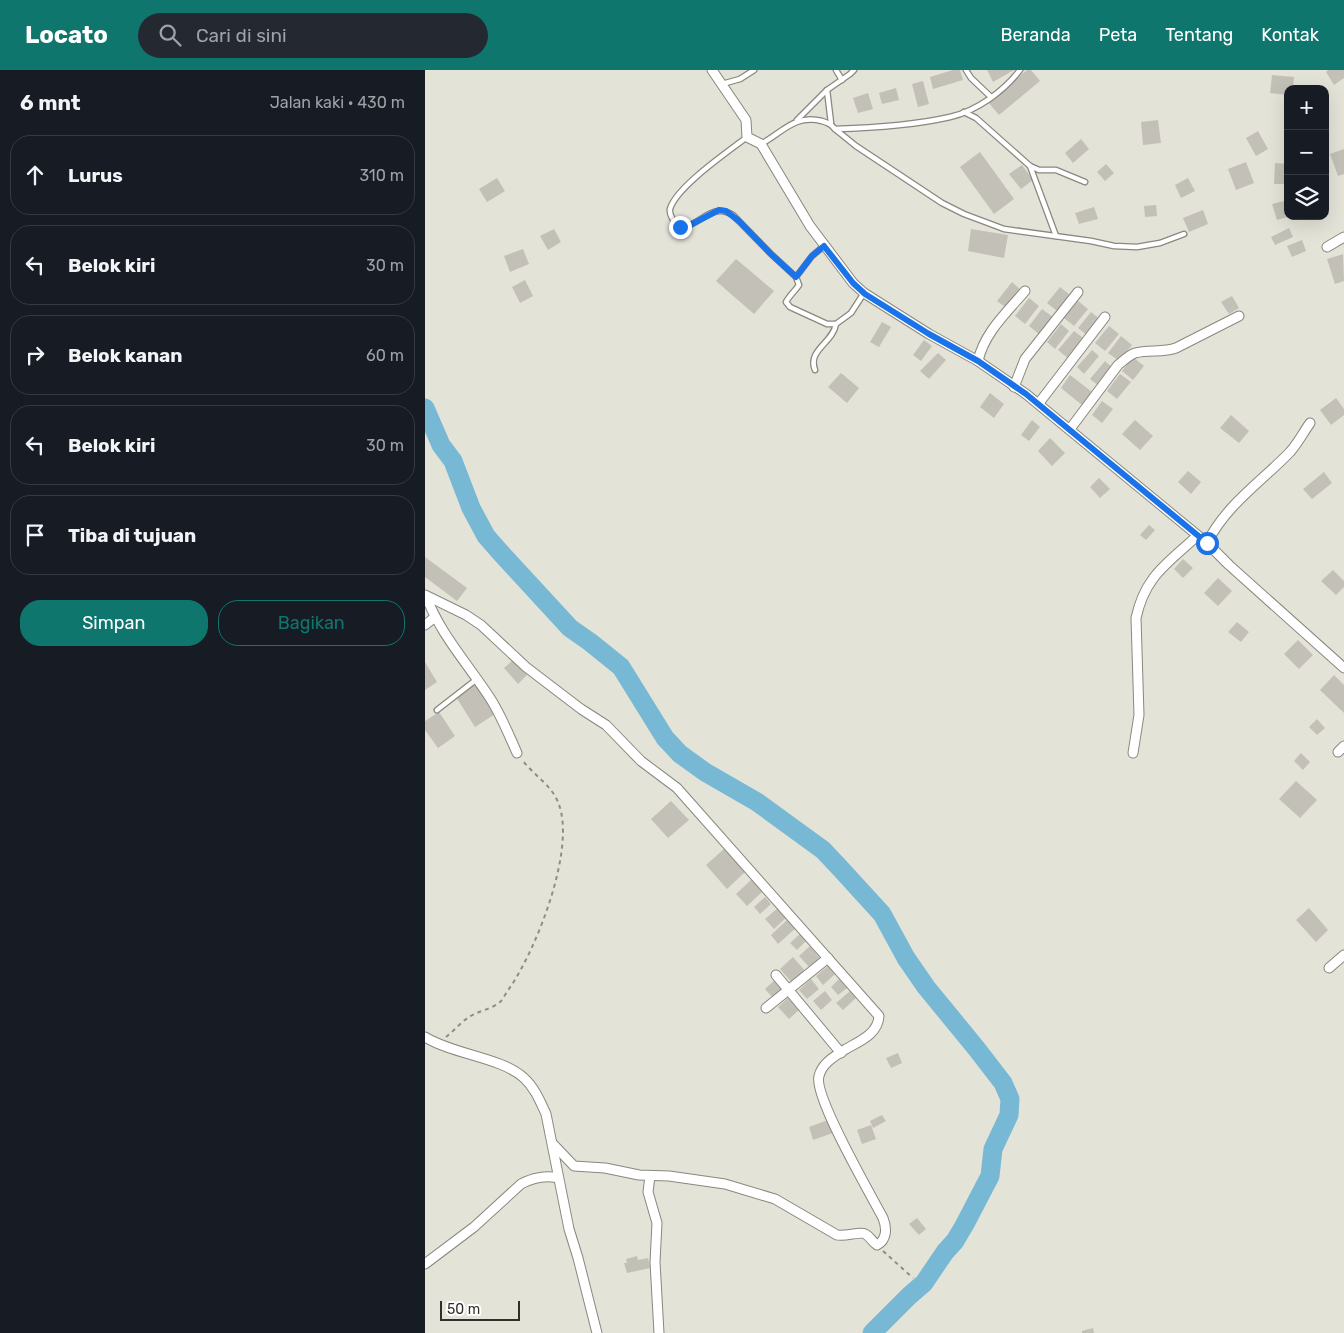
<!DOCTYPE html>
<html lang="id">
<head>
<meta charset="utf-8">
<style>
	:root { --surface:#171b24; --page:#242831; --text:#f1f3f6; --muted:#9ea1a6; --line:#363941; --accent:#0f766e }
	body { margin:0; font-family:Rubik,sans-serif; background:var(--page); color:var(--text) }
	.controls { position:absolute; right:15px; top:15px; display:grid; overflow:hidden; border-radius:10px; box-shadow:0 5px 20px #0002 }
	.controls button { width:45px; height:45px; display:grid; place-items:center; padding:0; border:0; border-bottom:1px solid var(--line); background:var(--surface); color:var(--text); font:25px sans-serif }
	.scale { position:absolute; left:15px; bottom:12px; width:80px; box-sizing:border-box; padding-left:5px; border:2px solid #302f2b; border-top:0; font-size:14px; line-height:18px; white-space:nowrap; color:#302f2b; -webkit-text-stroke:4px #fff; paint-order:stroke }
	.stop { position:absolute; width:15px; height:15px; margin:-11px; border:4px solid #1a73e8; border-radius:50%; background:#fff }
	.stop.end { background:#1a73e8; border-color:#fff; box-shadow:0 1px 5px #0008 }
	.list { margin:0; padding:0; list-style:none }
	h2 { display:flex; justify-content:space-between; align-items:center; height:65px; margin:0; padding:0 20px; font-size:21px }
	h2 small { font-size:16px; font-weight:400; color:var(--muted) }
	.list li { display:grid; grid-template-columns:32px 1fr auto; gap:15px; align-items:center; box-sizing:border-box; height:80px; margin:0 10px 10px; padding:0 10px; border:1px solid var(--line); border-radius:20px }
	.list b { display:block; font-size:19px; white-space:nowrap }
	.list em { font-size:16px; font-style:normal; color:var(--muted) }
	.actions { display:flex; gap:10px; padding:15px 20px }
	.actions a { flex:1; padding:11px 0; border:1px solid var(--accent); border-radius:20px; text-align:center; font-size:18px; color:var(--accent) }
	.actions .main { background:var(--accent); color:#fff }
	.icon { flex:none; width:28px; height:28px; fill:none; stroke:currentColor; stroke-width:2; stroke-linecap:round; stroke-linejoin:round }
	.map { position:relative; flex:none; width:919px; height:1263px; overflow:hidden }
	header { display:flex; align-items:center; gap:30px; box-sizing:border-box; height:70px; padding:0 25px; background:var(--accent); color:#fff }
	header strong { font-size:24px }
	nav { display:flex; gap:28px; margin-inline-start:auto; font-size:18px }
	.search { width:350px; height:45px; background:var(--page); display:flex; align-items:center; gap:12px; box-sizing:border-box; padding:0 18px; border-radius:28px; color:var(--muted); font-size:19px }
	main { display:flex }
	aside { flex:1; background:var(--surface) }
	.map>svg:first-child { display:block }
</style>
</head>
<body>
<header>
<strong>Locato</strong>
<div class="search"><svg class="icon" aria-label="search" viewBox="0 0 24 24"><circle cx="10" cy="10" r="6"/><path d="M15 15l6 6"/></svg>Cari di sini</div>
<nav><a>Beranda</a><a>Peta</a><a>Tentang</a><a>Kontak</a></nav>
</header>
<main>
<aside>
<h2>6 mnt<small>Jalan kaki · 430 m</small></h2>
<ul class="list">
<li><svg class="icon" aria-label="ahead" viewBox="0 0 24 24"><path d="M12 20V5M6 11l6-6 6 6"/></svg><div><b>Lurus</b></div><em>310 m</em></li>
<li><svg class="icon" aria-label="left" viewBox="0 0 24 24"><path d="M17 20v-9H6M10 6l-5 5 5 5"/></svg><div><b>Belok kiri</b></div><em>30 m</em></li>
<li><svg class="icon" aria-label="right" viewBox="0 0 24 24"><path d="M7 20v-9h11M14 6l5 5-5 5"/></svg><div><b>Belok kanan</b></div><em>60 m</em></li>
<li><svg class="icon" aria-label="left" viewBox="0 0 24 24"><path d="M17 20v-9H6M10 6l-5 5 5 5"/></svg><div><b>Belok kiri</b></div><em>30 m</em></li>
<li><svg class="icon" aria-label="arrive" viewBox="0 0 24 24"><path d="M6 21V4h12l-3 4 3 4H6"/></svg><div><b>Tiba di tujuan</b></div></li>
</ul>
<div class="actions"><a class="main">Simpan</a><a>Bagikan</a></div>
</aside>
<div class="map">
<svg width="919" height="1263" viewBox="0 0 919 1263">
	<rect width="100%" height="100%" fill="#e4e3d8"/>
	<g fill="none" stroke-linecap="round" stroke-linejoin="round">
		<!-- river -->
		<path stroke="#77b9d4" stroke-width="19" d="M0 338 16 375 28 391 46 438 61 466 75 482 145 558 165 572 196 597 240 668 255 684 280 702 332 732 398 780 414 797 457 844 481 888 501 917 551 978 578 1013 585 1029 584 1045 568 1079 565 1106 540 1154 530 1171 520 1182 499 1213 484 1226 447 1263"/>
	</g>
	<!-- building -->
	<g fill="#c3c1b7">
		<path d="M528 0H535L538 10 508 19 505 7Z"/>
		<path d="M562 0H589L568 12Z"/>
		<path d="M602 0H606L615 11 574 45 563 32Z"/>
		<path d="M903 0H919V8L909 15 901 2Z"/>
		<path d="M847 5 869 7 868 19H863V25L845 23Z"/>
		<path d="M498 11 504 34 493 37 487 14Z"/>
		<path d="M471 18 474 30 457 34 454 23Z"/>
		<path d="M443 23 448 39 433 43 428 28Z"/>
		<path d="M733 50 736 73 718 75 716 52Z"/>
		<path d="M833 61 843 79 831 86 821 68Z"/>
		<path d="M656 69 664 79 648 93 640 83Z"/>
		<path d="M919 79V104L913 106 905 84Z"/>
		<path d="M555 82 589 129 569 144 535 97Z"/>
		<path d="M821 92 829 113 811 120 803 99Z"/>
		<path d="M850 93 863 94V114H849Z"/>
		<path d="M681 94 689 103 680 111 672 102Z"/>
		<path d="M597 95 608 110 596 119 584 104Z"/>
		<path d="M72 108 80 121 62 132 54 119Z"/>
		<path d="M763 108 770 121 756 128 750 115Z"/>
		<path d="M859 131 863 147 852 150 847 134Z"/>
		<path d="M731 135 732 146 720 147 719 136Z"/>
		<path d="M669 137 673 149 654 154 650 143Z"/>
		<path d="M778 140 783 154 764 162 758 148Z"/>
		<path d="M864 158 868 167 850 175 846 167Z"/>
		<path d="M129 159 136 172 123 180 115 166Z"/>
		<path d="M546 159 583 165 579 188 543 181Z"/>
		<path d="M877 170 881 181 867 187 862 176Z"/>
		<path d="M98 179 104 194 85 202 79 186Z"/>
		<path d="M918 184 919 211 910 214 902 189Z"/>
		<path d="M311 189 349 221 329 244 291 211Z"/>
		<path d="M100 210 108 226 95 233 87 217Z"/>
		<path d="M587 212 597 221 583 239 572 231Z"/>
		<path d="M635 217 645 225 632 241 622 233Z"/>
		<path d="M807 226 814 238 804 244 796 232Z"/>
		<path d="M604 228 614 236 600 254 590 246Z"/>
		<path d="M653 231 663 239 649 256 639 248Z"/>
		<path d="M617 239 628 247 614 264 604 256Z"/>
		<path d="M666 242 676 250 663 266 653 258Z"/>
		<path d="M457 252 466 257 454 277 445 272Z"/>
		<path d="M636 254 644 261 630 279 622 272Z"/>
		<path d="M684 256 694 264 680 281 670 273Z"/>
		<path d="M649 261 661 270 645 290 633 280Z"/>
		<path d="M696 266 707 275 694 291 683 283Z"/>
		<path d="M499 270 507 276 496 291 488 285Z"/>
		<path d="M667 280 674 286 659 304 652 297Z"/>
		<path d="M513 283 521 290 504 309 495 301Z"/>
		<path d="M708 287 719 296 708 310 697 301Z"/>
		<path d="M680 291 689 299 674 316 665 309Z"/>
		<path d="M416 303 434 318 422 333 403 317Z"/>
		<path d="M695 304 706 312 692 329 682 321Z"/>
		<path d="M645 305 667 322 657 335 636 318Z"/>
		<path d="M565 323 579 334 569 348 555 337Z"/>
		<path d="M911 328 919 339V345L906 355 895 340Z"/>
		<path d="M677 331 688 339 677 353 667 345Z"/>
		<path d="M806 345 824 361 814 373 795 358Z"/>
		<path d="M607 350 615 357 604 371 596 365Z"/>
		<path d="M710 350 728 366 715 380 697 364Z"/>
		<path d="M625 368 640 383 627 396 613 381Z"/>
		<path d="M763 401 776 412 766 424 753 412Z"/>
		<path d="M899 402 907 413 887 429 878 419Z"/>
		<path d="M674 408 685 419 675 428 665 417Z"/>
		<path d="M724 455 730 460 721 470 715 465Z"/>
		<path d="M0 487 42 518 32 531 0 507Z"/>
		<path d="M758 489 768 498 758 508 749 499Z"/>
		<path d="M908 500 919 511V517L911 525 896 511Z"/>
		<path d="M793 508 807 521 793 536 779 523Z"/>
		<path d="M812 552 824 562 816 572 803 562Z"/>
		<path d="M873 570 888 585 874 599 859 584Z"/>
		<path d="M88 590 102 605 93 614 79 598Z"/>
		<path d="M0 592 12 612 0 620Z"/>
		<path d="M909 605 919 615V643L895 620Z"/>
		<path d="M50 614 70 644 50 657 31 627Z"/>
		<path d="M14 642 30 666 13 678 0 660V651Z"/>
		<path d="M892 649 900 658 892 665 884 657Z"/>
		<path d="M876 683 885 692 878 700 869 691Z"/>
		<path d="M871 711 892 730 875 748 854 729Z"/>
		<path d="M246 731 264 750 243 768 226 749Z"/>
		<path d="M299 779 320 802 302 819 281 795Z"/>
		<path d="M327 809 338 821 322 836 311 824Z"/>
		<path d="M340 827 346 834 335 844 329 837Z"/>
		<path d="M353 838 362 847 349 859 340 849Z"/>
		<path d="M884 838 903 860 891 872 871 850Z"/>
		<path d="M363 849 371 858 353 874 346 865Z"/>
		<path d="M376 863 382 870 372 880 365 873Z"/>
		<path d="M385 876 395 889 385 898 374 886Z"/>
		<path d="M368 887 382 903 369 915 355 899Z"/>
		<path d="M403 896 410 904 398 915 391 906Z"/>
		<path d="M352 908 360 917 348 928 340 919Z"/>
		<path d="M386 909 394 919 382 929 374 920Z"/>
		<path d="M414 909 422 918 413 925 406 917Z"/>
		<path d="M400 921 407 930 396 940 388 931Z"/>
		<path d="M425 921 431 928 418 940 411 933Z"/>
		<path d="M363 928 374 940 364 949 353 937Z"/>
		<path d="M473 983 477 993 466 998 461 988Z"/>
		<path d="M457 1045 461 1051 448 1058 445 1051Z"/>
		<path d="M403 1050 408 1063 388 1070 384 1057Z"/>
		<path d="M446 1055 451 1069 437 1074 432 1060Z"/>
		<path d="M492 1148 501 1159 494 1165 484 1154Z"/>
		<path d="M212 1186 213 1190 223 1188 225 1198 202 1203 199 1193H202L201 1189Z"/>
		<path d="M668 1258 669 1263H657V1261Z"/>
	</g>
	<g fill="none" stroke-linecap="round" stroke-linejoin="round">
		<!-- service casing -->
		<g stroke="#89877e" stroke-width="7">
			<g id="service">
				<path d="M411 0 417 10"/>
				<path d="M541 0 546 8 566 27"/>
				<path d="M297 14 315 9 329 0"/>
				<path d="M402 20 406 53"/>
				<path d="M539 42 551 48 605 96 614 100H631L660 112"/>
				<path d="M372 50 402 20 425 4 429 0"/>
				<path d="M410 59 431 76 517 133 539 144 579 159 666 171 689 176 712 177 735 173 759 164"/>
				<path d="M322 67C304 81 251 117 245 139 244 143 246 146 248 150 251 155 254 157 260 157 279 151 288 133 308 145L346 184 371 207 374 215C370 221 365 225 361 232L365 237 402 254H411L426 243 439 223"/>
				<path d="M336 74C358 62 370 44 397 51 403 53 406 54 410 59 446 58 490 55 525 47 552 41 579 21 595 0"/>
				<path d="M605 96 631 166"/>
				<path d="M371 207 387 186 399 176"/>
				<path d="M390 300C382 280 408 273 411 254"/>
				<path d="M12 640 52 609"/>
			</g>
		</g>
		<!-- minor casing -->
		<g stroke="#89877e" stroke-width="11">
			<g id="minor">
				<path d="M287 0 321 50 322 67 336 74 385 156 428 213 439 223 504 264 553 291 601 324 782 473 804 495 919 598"/>
				<path d="M902 177 919 167"/>
				<path d="M553 291C559 263 582 242 600 221"/>
				<path d="M589 317 600 289 653 222"/>
				<path d="M614 333 680 247"/>
				<path d="M645 359 693 295C698 291 704 285 710 283 723 279 738 283 751 278L814 246"/>
				<path d="M782 473C801 435 836 412 865 382 873 373 878 363 885 353"/>
				<path d="M0 525 41 545 56 555 101 597 156 639 181 655 216 691 252 718 454 946C453 964 435 971 421 979 410 986 397 993 394 1006 388 1026 446 1125 458 1148 462 1158 462 1170 452 1175 447 1172 445 1166 440 1164 435 1161 421 1167 412 1165L350 1129 300 1114 244 1106 214 1105 180 1098 149 1096 128 1074"/>
				<path d="M1 526C15 564 43 594 65 628 76 645 84 665 92 683"/>
				<path d="M0 555 10 547"/>
				<path d="M913 682 919 676"/>
				<path d="M708 683 714 645 711 548C720 506 742 494 772 466"/>
				<path d="M904 898 919 885"/>
				<path d="M351 905 416 983"/>
				<path d="M341 938 403 888"/>
				<path d="M0 967C29 985 76 987 99 1008 110 1018 115 1031 121 1044L144 1159 153 1188 172 1263"/>
				<path d="M225 1106 223 1122 232 1153 230 1192 234 1263"/>
				<path d="M0 1194 49 1157 96 1114C107 1108 121 1105 133 1108"/>
			</g>
		</g>
		<!-- path -->
		<g stroke="#8f8e86" stroke-width="2" stroke-dasharray="4 4" stroke-linecap="butt">
			<path d="M21 967C29 961 36 952 44 947 53 941 67 939 75 932 79 928 82 921 86 916 112 877 152 777 133 732 126 715 109 705 98 691"/>
			<path d="M458 1181 488 1208"/>
		</g>
		<!-- service -->
		<use href="#service" stroke="#fff" stroke-width="4.5"/>
		<!-- minor -->
		<use href="#minor" stroke="#fff" stroke-width="9"/>
	</g>
	<g fill="none" stroke-linecap="round" stroke-linejoin="round">
		<!-- route -->
		<path stroke="#1a73e8" stroke-width="6" d="M255 157 265 155 294 140 301 141 314 151 346 184 371 207 387 186 399 176 428 213 440 224 504 264 553 291 601 324 782 473"/>
	</g>
</svg>
<div class="controls">
<button>+</button>
<button>−</button>
<button><svg class="icon" aria-label="layers" viewBox="0 0 24 24"><path d="M12 4l9 5-9 5-9-5zM3 14l9 5 9-5"/></svg></button>
</div>
<div class="scale">50 m</div>
<div class="stop" style="left:782px;top:473px"></div>
<div class="stop end" style="left:255px;top:157px"></div>
</div>
</main>
</body>
</html>
